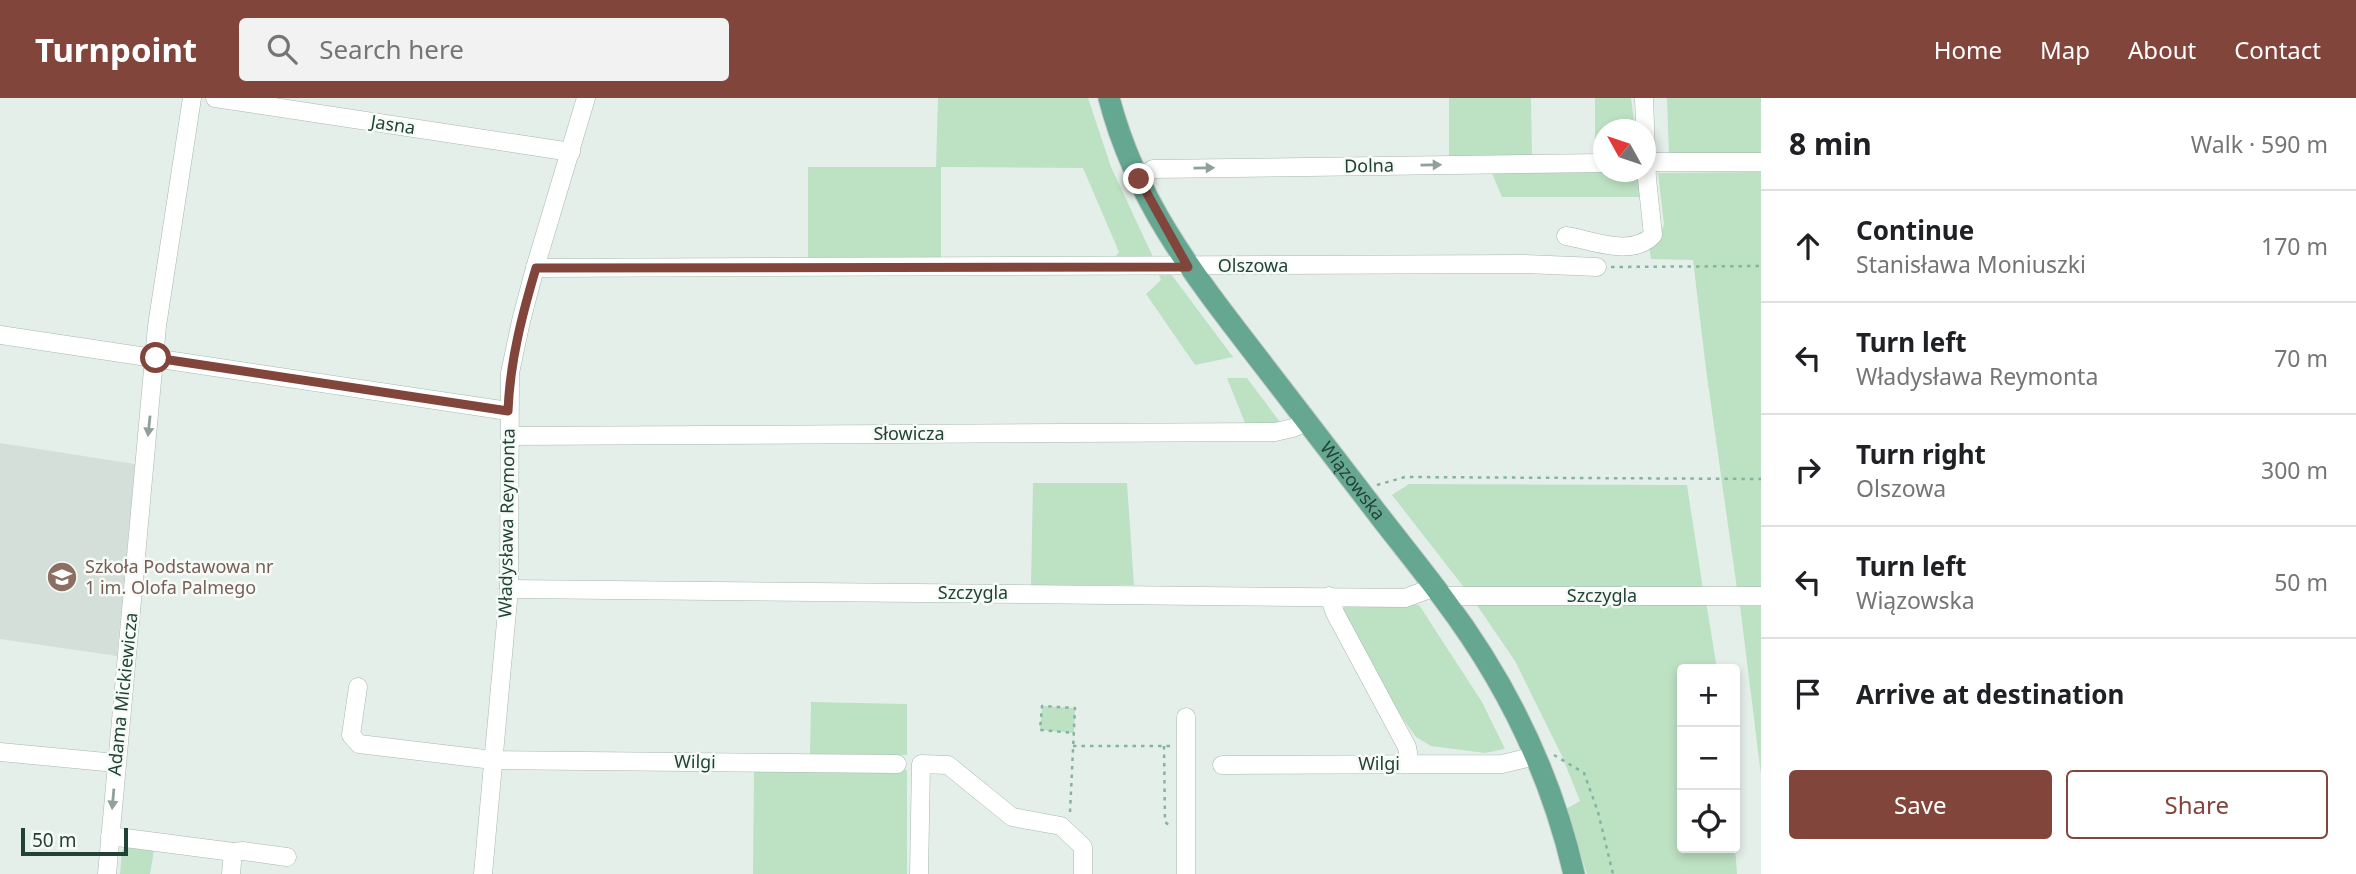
<!DOCTYPE html>
<html lang="en">
<head>
<meta charset="utf-8">
<style>
	:root { --surface:#fff; --page:#f2f2f2; --text:#202124; --muted:#757577; --line:#e0e0e0; --accent:#82453b }
	body { margin:0; font-family:"Noto Sans",sans-serif; background:var(--page); color:var(--text) }
	.controls { position:absolute; right:21px; bottom:21px; display:grid; overflow:hidden; border-radius:7px; box-shadow:0 4px 10px #0003 }
	.controls button { width:63px; height:63px; display:grid; place-items:center; padding:0; border:0; border-bottom:2px solid var(--line); background:var(--surface); color:var(--text); font:35px sans-serif }
	.compass { position:absolute; left:1593px; top:21px; width:63px; height:63px; border-radius:50%; background:var(--surface); box-shadow:0 4px 10px #0003; rotate:310deg }
	.scale { position:absolute; left:21px; bottom:18px; width:107px; box-sizing:border-box; padding-left:7px; border:4px solid #224237; border-top:0; font-size:19px; line-height:24px; white-space:nowrap; color:#224237; -webkit-text-stroke:5px #f6fbf8; paint-order:stroke }
	.stop { position:absolute; width:21px; height:21px; margin:-16px; border:5px solid #82453b; border-radius:50%; background:#fff }
	.stop.end { background:#82453b; border-color:#fff; box-shadow:0 2px 7px #0008 }
	.list { margin:0; padding:0; list-style:none }
	h2 { display:flex; justify-content:space-between; align-items:center; height:91px; margin:0; padding:0 28px; font-size:30px }
	h2 small { font-size:23px; font-weight:400; color:var(--muted) }
	.list li { display:grid; grid-template-columns:46px 1fr auto; gap:21px; align-items:center; box-sizing:border-box; height:112px; padding:0 28px; border-top:2px solid var(--line) }
	.list b { display:block; font-size:26px; white-space:nowrap }
	.list p { margin:0; font-size:23px; white-space:nowrap; color:var(--muted) }
	.list em { font-size:23px; font-style:normal; color:var(--muted) }
	.actions { display:flex; gap:14px; padding:21px 28px }
	.actions a { flex:1; padding:16px 0; border:2px solid var(--accent); border-radius:7px; text-align:center; font-size:24px; color:var(--accent) }
	.actions .main { background:var(--accent); color:#fff }
	.icon { flex:none; width:38px; height:38px; fill:none; stroke:currentColor; stroke-width:2; stroke-linecap:round; stroke-linejoin:round }
	.map { position:relative; flex:none; width:1761px; height:776px; overflow:hidden }
	header { display:flex; align-items:center; gap:42px; box-sizing:border-box; height:98px; padding:0 35px; background:var(--accent); color:#fff }
	header strong { font-size:33px }
	nav { display:flex; gap:38px; margin-inline-start:auto; font-size:24px }
	.search { width:490px; height:63px; background:var(--page); display:flex; align-items:center; gap:18px; box-sizing:border-box; padding:0 24px; border-radius:7px; color:var(--muted); font-size:26px }
	main { display:flex }
	aside { flex:1; background:var(--surface) }
	.map>svg:first-child { display:block }
</style>
</head>
<body>
<header>
<strong>Turnpoint</strong>
<div class="search"><svg class="icon" aria-label="search" viewBox="0 0 24 24"><circle cx="10" cy="10" r="6"/><path d="M15 15l6 6"/></svg>Search here</div>
<nav><a>Home</a><a>Map</a><a>About</a><a>Contact</a></nav>
</header>
<main>
<div class="map">
<svg width="1761" height="776" viewBox="0 0 1761 776">
	<rect width="100%" height="100%" fill="#e5efe9"/>
	<!-- built -->
	<path fill="#d3dfd8" d="M0 345 135 366 117 558 0 541Z"/>
	<!-- green -->
	<g fill="#bde1c3">
		<path d="M938 0H1088L1111 69 1154 161 1114 160 1119 154 1083 70 941 69V161L808 162V69H936Z"/>
		<path d="M1449 0H1531L1532 59 1449 62Z"/>
		<path d="M1595 0H1631L1635 31 1604 32 1603 56H1595Z"/>
		<path d="M1667 0H1761V57L1669 59Z"/>
		<path d="M1491 73 1637 74 1641 99H1502Z"/>
		<path d="M1761 74V492L1737 491 1706 271 1693 162 1651 161 1649 148 1658 144 1664 126 1658 75Z"/>
		<path d="M1168 172 1233 259 1195 267 1146 196 1161 182 1159 177Z"/>
		<path d="M1227 280H1247L1283 328 1247 330Z"/>
		<path d="M1033 385H1127L1134 487H1031Z"/>
		<path d="M1409 386 1687 387 1703 491 1466 492 1392 397Z"/>
		<path d="M1474 503H1706L1717 571H1682V750L1735 749 1737 776H1587L1566 711 1580 703 1562 658 1515 563Z"/>
		<path d="M1352 504 1419 507 1482 604 1505 651 1485 655 1431 648 1416 639 1390 603 1341 512Z"/>
		<path d="M1740 508H1761V677Z"/>
		<path d="M811 604 907 606V657L810 656Z"/>
		<path d="M1042 608 1075 610 1074 635 1040 632Z"/>
		<path d="M754 672H907V776H753Z"/>
		<path d="M126 746 154 752 150 776H120L122 753Z"/>
	</g>
	<g fill="none" stroke-linecap="round" stroke-linejoin="round">
		<!-- minor casing -->
		<g stroke="#a7b8b0" stroke-width="19">
			<g id="minor">
				<path d="M215 0 571 54"/>
				<path d="M1646 64H1761"/>
				<path d="M1139 81 1153 71 1604 65"/>
				<path d="M1566 138C1592 142 1632 160 1653 137L1647 81 1644 0"/>
				<path d="M535 170 1525 166 1597 169"/>
				<path d="M0 237 508 313"/>
				<path d="M510 338 1275 334 1293 330 1307 323"/>
				<path d="M509 491 1405 500 1435 489"/>
				<path d="M1329 498 1335 515 1407 649 1410 666"/>
				<path d="M1443 498H1761"/>
				<path d="M358 589 351 637 359 646 493 662 897 666"/>
				<path d="M1186 619V776"/>
				<path d="M0 654 116 665"/>
				<path d="M1222 667 1502 666 1536 658"/>
				<path d="M110 738 233 754"/>
				<path d="M107 776 157 228 192 0"/>
				<path d="M231 776 233 754 243 753 287 759"/>
				<path d="M483 776 509 491 510 275 521 223 535 170 586 0"/>
				<path d="M919 776 921 666 948 667 1012 719 1061 728 1083 749V776"/>
			</g>
		</g>
		<!-- major casing -->
		<g stroke="#c1cac7" stroke-width="23">
			<g id="major">
				<path id="s1" d="M1109 0C1136 104 1194 177 1258 260 1299 314 1340 367 1381 420 1402 447 1423 473 1443 500 1505 582 1551 676 1574 776"/>
			</g>
		</g>
		<!-- path -->
		<g stroke="#83b4a1" stroke-width="2.5" stroke-dasharray="3.5 5" stroke-linecap="butt">
			<path d="M1611 169 1761 168"/>
			<path d="M1377 387 1405 379 1761 381"/>
			<path d="M1073 648H1172"/>
			<path d="M1164 648 1165 724 1169 727"/>
			<path d="M1554 657 1584 675 1598 714 1613 776"/>
			<path d="M1070 714 1075 610 1042 608 1040 632 1074 635"/>
		</g>
		<!-- minor -->
		<use href="#minor" stroke="#fff" stroke-width="18"/>
		<!-- major -->
		<use href="#major" stroke="#66a791" stroke-width="21"/>
	</g>
	<!-- one-way arrows -->
	<defs><path id="oneway-solid" d="M-6-.8H1V-3.2L6.5 0L1 3.2V.8H-6Z" transform="scale(1.75)"/></defs>
	<g fill="#90a09b">
		<use href="#oneway-solid" transform="translate(1431 67) rotate(-1)"/>
		<use href="#oneway-solid" transform="translate(1204 70) rotate(-1)"/>
		<use href="#oneway-solid" transform="translate(149 328) rotate(96)"/>
		<use href="#oneway-solid" transform="translate(113 701) rotate(95)"/>
	</g>
	<g fill="none" stroke-linecap="round" stroke-linejoin="round">
		<!-- route -->
		<path stroke="#82453b" stroke-width="9" d="M156 260 508 313C510 263 522 217 536 170L1188 169 1139 81"/>
	</g>
	<!-- icons -->
	<defs>
		<g id="school-disc" transform="scale(1.575)"><circle r="9.5" fill="#8d6e63" stroke="#f6fbf8"/><path d="M0-5L7-2L0 1L-7-2ZM-4 1L0 2.5L4 1V4Q0 6-4 4Z" fill="#fff"/></g>
	</defs>
	<g fill-rule="evenodd">
		<use href="#school-disc" x="62" y="479"/>
	</g>
	<g text-anchor="middle" stroke-width="5" stroke-linejoin="round" paint-order="stroke">
		<!-- street labels -->
		<g font-size="18" fill="#224237" stroke="#f6fbf8">
			<text transform="translate(393 27) rotate(9)" y="6">Jasna</text>
			<text transform="translate(1369 68) rotate(-1)" y="6">Dolna</text>
			<text x="1253" y="174">Olszowa</text>
			<text x="909" y="342">Słowicza</text>
			<text dy="6" stroke="none"><textPath href="#s1" startOffset="457">Wiązowska</textPath></text>
			<text transform="translate(507 425) rotate(-89)" y="6">Władysława Reymonta</text>
			<text x="973" y="501">Szczygla</text>
			<text x="1602" y="504">Szczygla</text>
			<text transform="translate(123 596) rotate(-84)" y="6">Adama Mickiewicza</text>
			<text transform="translate(695 664) rotate(1)" y="6">Wilgi</text>
			<text x="1379" y="672">Wilgi</text>
		</g>
		<!-- education labels -->
		<g font-size="18" fill="#785e54" stroke="#f6fbf8" text-anchor="start">
			<text x="85" y="475">Szkoła Podstawowa nr<tspan x="85" dy="21">1 im. Olofa Palmego</tspan></text>
		</g>
	</g>
</svg>
<div class="controls">
<button>+</button>
<button>−</button>
<button><svg class="icon" aria-label="locate" viewBox="0 0 24 24"><circle cx="12" cy="12" r="6"/><path d="M12 2v4M12 18v4M2 12h4M18 12h4"/></svg></button>
</div>
<svg class="compass" viewBox="-18 -18 36 36"><path d="M0-13l5 13h-10z" fill="#e53935"/><path d="M0 13l5-13h-10z" fill="#757577"/></svg>
<div class="scale">50 m</div>
<div class="stop" style="left:156px;top:260px"></div>
<div class="stop end" style="left:1139px;top:81px"></div>
</div>
<aside>
<h2>8 min<small>Walk · 590 m</small></h2>
<ul class="list">
<li><svg class="icon" aria-label="ahead" viewBox="0 0 24 24"><path d="M12 20V5M6 11l6-6 6 6"/></svg><div><b>Continue</b><p>Stanisława Moniuszki</p></div><em>170 m</em></li>
<li><svg class="icon" aria-label="left" viewBox="0 0 24 24"><path d="M17 20v-9H6M10 6l-5 5 5 5"/></svg><div><b>Turn left</b><p>Władysława Reymonta</p></div><em>70 m</em></li>
<li><svg class="icon" aria-label="right" viewBox="0 0 24 24"><path d="M7 20v-9h11M14 6l5 5-5 5"/></svg><div><b>Turn right</b><p>Olszowa</p></div><em>300 m</em></li>
<li><svg class="icon" aria-label="left" viewBox="0 0 24 24"><path d="M17 20v-9H6M10 6l-5 5 5 5"/></svg><div><b>Turn left</b><p>Wiązowska</p></div><em>50 m</em></li>
<li><svg class="icon" aria-label="arrive" viewBox="0 0 24 24"><path d="M6 21V4h12l-3 4 3 4H6"/></svg><div><b>Arrive at destination</b></div></li>
</ul>
<div class="actions"><a class="main">Save</a><a>Share</a></div>
</aside>
</main>
</body>
</html>
